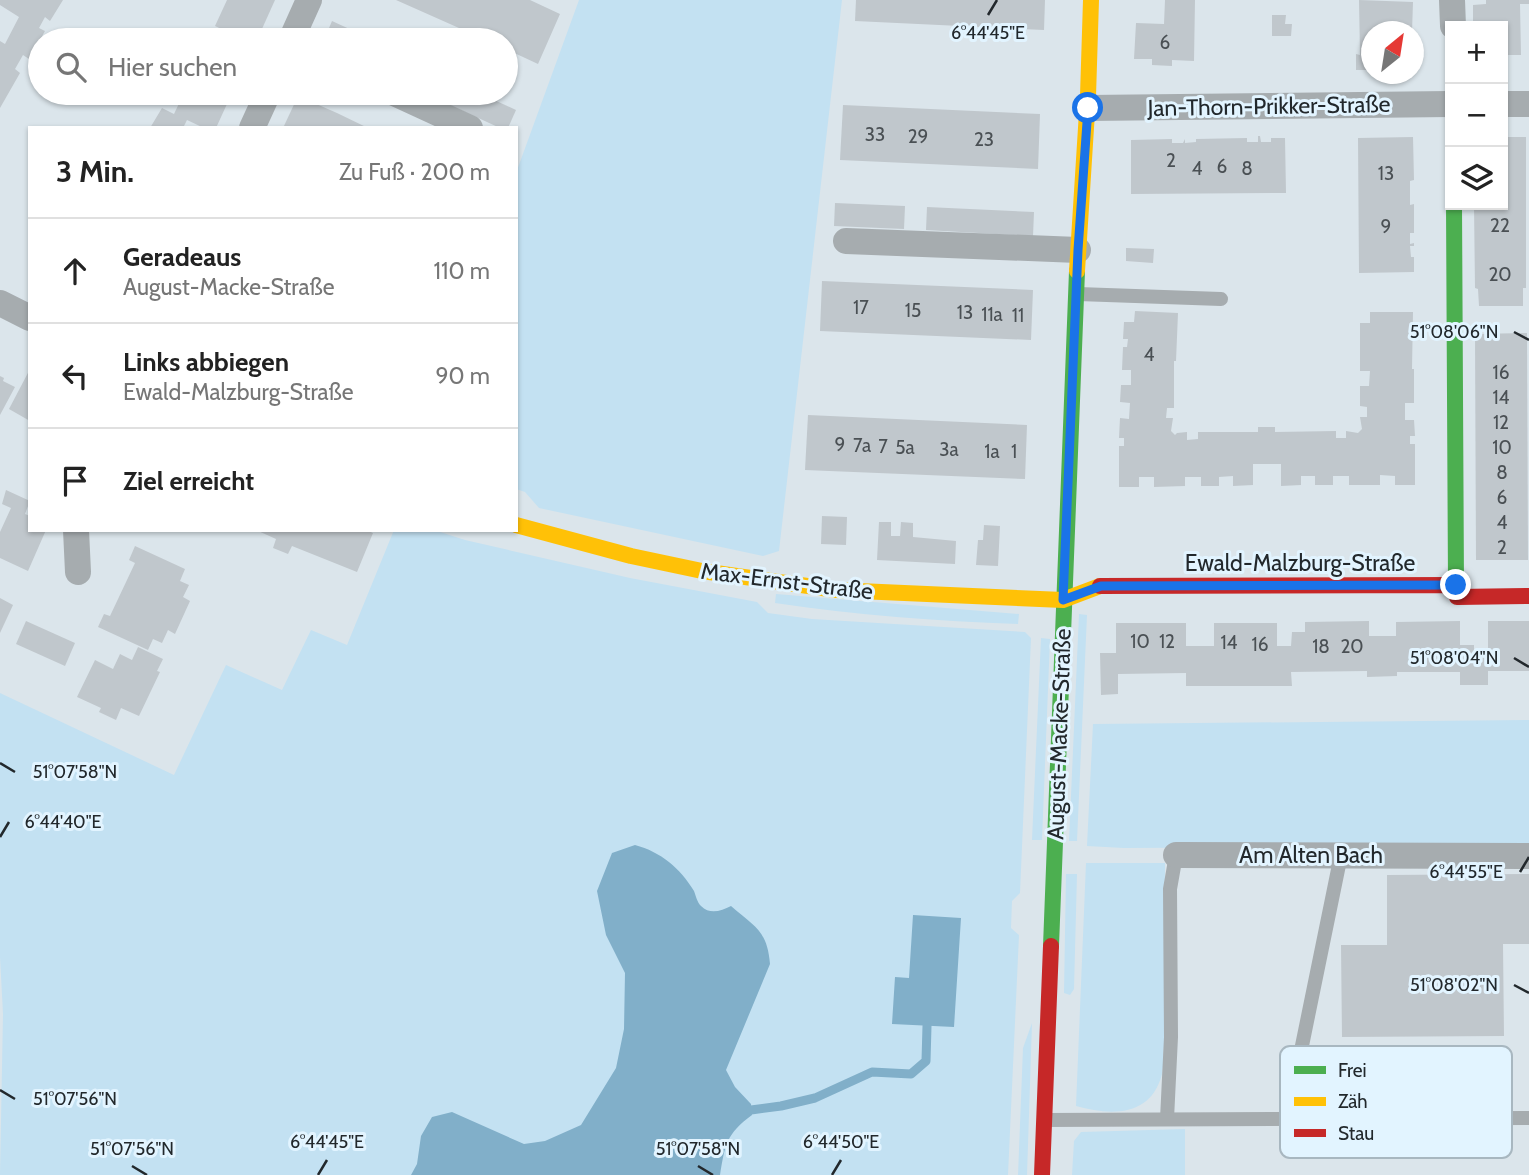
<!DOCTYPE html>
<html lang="de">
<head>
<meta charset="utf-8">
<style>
	:root { --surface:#fff; --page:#f6f6f6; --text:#222; --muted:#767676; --line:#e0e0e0 }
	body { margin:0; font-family:Cabin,sans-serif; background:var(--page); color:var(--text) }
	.controls { position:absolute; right:21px; top:21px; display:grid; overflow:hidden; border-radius:0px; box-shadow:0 2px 5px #0004 }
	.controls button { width:63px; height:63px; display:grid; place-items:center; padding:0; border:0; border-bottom:2px solid var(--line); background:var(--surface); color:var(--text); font:35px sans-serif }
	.compass { position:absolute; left:1361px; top:21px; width:63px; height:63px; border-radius:50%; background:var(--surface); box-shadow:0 2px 5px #0004; rotate:30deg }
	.stop { position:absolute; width:21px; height:21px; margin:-16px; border:5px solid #1a73e8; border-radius:50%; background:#fff }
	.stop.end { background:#1a73e8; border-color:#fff; box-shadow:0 2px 7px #0008 }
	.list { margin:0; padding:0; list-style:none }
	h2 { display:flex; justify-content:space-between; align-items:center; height:91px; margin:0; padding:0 28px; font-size:30px }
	h2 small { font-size:23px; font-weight:400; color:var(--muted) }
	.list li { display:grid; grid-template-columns:46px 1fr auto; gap:21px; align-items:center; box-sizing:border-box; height:105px; padding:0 28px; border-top:2px solid var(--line) }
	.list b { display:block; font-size:26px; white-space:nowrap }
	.list p { margin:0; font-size:23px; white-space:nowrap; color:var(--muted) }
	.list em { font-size:23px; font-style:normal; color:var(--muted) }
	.icon { flex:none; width:38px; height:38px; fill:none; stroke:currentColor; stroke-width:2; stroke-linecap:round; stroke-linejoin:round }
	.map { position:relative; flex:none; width:1529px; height:1175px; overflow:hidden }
	.search { position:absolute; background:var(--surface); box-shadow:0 2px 5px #0004; left:28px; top:28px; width:490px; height:77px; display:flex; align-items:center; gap:18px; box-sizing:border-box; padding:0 24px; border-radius:38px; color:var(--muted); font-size:26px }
	.panel { position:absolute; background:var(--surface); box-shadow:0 2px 5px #0004; left:28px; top:126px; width:490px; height:406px; border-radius:0px }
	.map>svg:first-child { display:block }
</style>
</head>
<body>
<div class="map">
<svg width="1529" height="1175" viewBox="0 0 1529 1175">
	<rect width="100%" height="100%" fill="#dbe5eb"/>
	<!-- green -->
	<g fill="#c3e1f2">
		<path d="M579 0H842L779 551 763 556 539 508 525 492 516 489V173Z"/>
		<path d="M394 530H434L465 540 630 578 757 602 768 613 812 619 1025 632 1031 638 1020 893 1012 901 1011 928 1019 935 1008 1175H0L3 1014 0 957V693L174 775 226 665 282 690 311 630 347 645Z"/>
		<path d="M776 594 1019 614 1018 624C937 621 856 615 775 603Z"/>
		<path d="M1079 614 1087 615 1077 841H1069Z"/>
		<path d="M1041 638 1050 639 1042 840H1032Z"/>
		<path d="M1529 720V846L1124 848 1087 846 1093 724Z"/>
		<path d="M1086 863H1165L1164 1046C1163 1055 1164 1065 1162 1074 1151 1117 1111 1116 1076 1106Z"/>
		<path d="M1066 874H1077L1074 989 1070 995 1064 993Z"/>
		<path d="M1032 1023 1027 1175H1018L1023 1048Z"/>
		<path d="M1185 1129V1175H1072L1074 1141 1081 1132Z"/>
	</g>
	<!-- water -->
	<g fill="#81afc9">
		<path d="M635 845C661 852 680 868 694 891 696 896 697 902 701 906 710 915 721 911 731 906 755 927 767 930 770 964L726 1070 735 1087 751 1104 752 1115C726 1134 725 1145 720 1175H411L417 1164 421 1136 432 1117 452 1112 524 1144 545 1141 581 1125 616 1068 624 1029 625 973 606 935 597 891 612 853Z"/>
		<path d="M913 915 961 918 954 1027 892 1024 895 977 909 978Z"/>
	</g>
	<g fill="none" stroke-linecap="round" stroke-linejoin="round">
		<!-- stream -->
		<path stroke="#81afc9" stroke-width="9" d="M751 1110 781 1106 815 1098 872 1072 911 1074 926 1061 927 1026"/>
	</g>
	<!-- building -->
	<g fill="#c0c7cc">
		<path d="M0 0H63L50 21 45 17 39 28 45 31 29 59 23 55 15 69 20 73 0 108V41L5 44 19 17 0 5Z"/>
		<path d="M227 0H275L257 40H245L215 26Z"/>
		<path d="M396 0H530L560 14 538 64 506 49V40H486Z"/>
		<path d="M856 0H1045L1044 30 855 21Z"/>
		<path d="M1165 0H1195L1194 61 1172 60V66L1152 65V59H1134L1136 23 1164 24Z"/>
		<path d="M1359 0 1413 2 1412 32H1371V70H1356V54L1360 55Z"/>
		<path d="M1486 0H1529V4H1520L1521 55H1503V26H1473V5L1486 4Z"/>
		<path d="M1272 15H1286L1285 24H1292L1291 36H1272Z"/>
		<path d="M332 21 356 32 354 36 364 40H324Z"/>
		<path d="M184 93H232L216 128H204L187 120 183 128H150L162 108 174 114Z"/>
		<path d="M424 93H479L516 110 508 128H500Z"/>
		<path d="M298 96 337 113 368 128H283Z"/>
		<path d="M843 105 1040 114 1038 169 840 160Z"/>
		<path d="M1258 136H1260L1261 142H1271V138H1285L1286 193 1131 194V140L1172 139V143H1183L1185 139V143L1196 142V139L1247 138V142H1258Z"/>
		<path d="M1413 137 1414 180 1410 181V205L1414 204V233H1410V244L1414 243V246H1410L1411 257H1414V272L1359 273 1358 138Z"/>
		<path d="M1503 137H1526V288H1523V306H1479L1478 289 1475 288 1474 205H1503Z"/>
		<path d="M835 203 905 206 904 229 834 226Z"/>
		<path d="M927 207 1034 212 1033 236 926 230Z"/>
		<path d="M1126 248 1154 249 1153 263 1126 261Z"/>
		<path d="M822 281 1033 290 1031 340 820 331Z"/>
		<path d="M1135 311 1178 313 1176 361H1174V408H1167L1166 418H1173L1171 431 1175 435 1177 433 1187 432V440L1198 439V432H1258V427H1275V432L1336 431V438H1346V431L1358 433 1362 429 1360 417H1367V407L1360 406V386H1369L1370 371H1360V323H1370V312H1413L1412 369H1414V403H1405V420H1414L1415 436H1410V444H1415V485H1395V476L1380 475V485H1349V476H1333V485H1315V476H1301V485L1281 486V464H1253V485L1233 486V476L1219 477V486H1201V477H1185V486L1154 487V477H1139V487H1119V446H1124V438H1119L1120 418 1129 419 1130 403 1120 402 1121 385H1131V370H1122L1123 347H1127L1128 339H1123L1124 322H1134Z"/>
		<path d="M1527 333 1528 560H1476L1475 334Z"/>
		<path d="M30 369V421L9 409Z"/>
		<path d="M0 376 4 378 3 381 15 387 0 415Z"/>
		<path d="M808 415 1027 425 1025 479 805 470Z"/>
		<path d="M6 490 30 501 25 514 30 516V530H46L28 571 0 558V532L11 508 2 504Z"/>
		<path d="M822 516 847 517 846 545 821 544Z"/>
		<path d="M879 522H891V536H900L901 522 913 523V537L956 541 955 564 877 560Z"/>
		<path d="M984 525 1000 526 998 566 976 565 978 540H983Z"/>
		<path d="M256 530H366L373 533 357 572 292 546 288 554 273 548 276 539Z"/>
		<path d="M135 546 185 569 180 581 189 585 183 597 190 601 175 634 168 630 162 643 153 639 148 650 98 627 104 614 110 616 135 563 129 560Z"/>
		<path d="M0 598 13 605 0 633Z"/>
		<path d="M26 621 75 643 65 666 16 644Z"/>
		<path d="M1369 621V636H1396V622L1460 621V645H1474V657H1488V621H1529V671H1488V685H1460V672H1397V676L1367 677V671L1291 672 1292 686H1186V673L1118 674V694L1101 695 1100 653H1116V623H1186V646H1214V623H1277V646H1291L1292 632H1305V622Z"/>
		<path d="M138 647 163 659 157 671 160 672 139 716 121 708 116 720 99 712 101 708 77 697 95 660 113 669 120 654 132 660Z"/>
		<path d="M1529 874V944H1503L1504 1036 1342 1037 1341 945H1387V875Z"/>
	</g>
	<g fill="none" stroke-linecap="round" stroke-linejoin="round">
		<!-- lane -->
		<g stroke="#a6acaf" stroke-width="14">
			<path d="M1078 294 1221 299"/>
			<path d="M1167 1119 1171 1037 1170 889 1176 855"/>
			<path d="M1287 1119 1341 855"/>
			<path d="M1044 1120 1529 1118"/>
		</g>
		<!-- street -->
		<g stroke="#a6acaf" stroke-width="26">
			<path d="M1452 0 1453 26"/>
			<path d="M291 40 309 0"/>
			<path d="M394 93 470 128"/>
			<path d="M1503 104H1529"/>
			<path d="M1088 108 1450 104"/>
			<path d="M252 128 268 93"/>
			<path d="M846 241 1078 250"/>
			<path d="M0 303 30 318"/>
			<path d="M76 530 78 572"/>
			<path d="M1176 855 1529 856"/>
		</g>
		<!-- fast -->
		<g stroke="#4caf50" stroke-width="16">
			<path d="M1454 205 1456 585"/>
			<path d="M1051 946 1077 271"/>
		</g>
		<!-- slow -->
		<g stroke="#ffc107" stroke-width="16">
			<path d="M1077 271 1088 96 1091 0"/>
			<path d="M516 525 631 556 702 571 836 590 1063 600 1100 586"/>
		</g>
		<!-- jam -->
		<g stroke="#c62828" stroke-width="16">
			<path d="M1100 586 1456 585 1457 597 1529 596"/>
			<path d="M1042 1175 1051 946"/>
		</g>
	</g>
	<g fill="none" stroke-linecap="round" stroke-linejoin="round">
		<!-- route -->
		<path stroke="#1a73e8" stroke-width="9" d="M1088 108 1078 250 1063 600 1101 586 1456 585"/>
	</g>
	<!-- ticks -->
	<path fill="none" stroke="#22282c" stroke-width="2.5" d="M988 15 997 0M1514 332 1529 340M1514 658 1529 667M0 763 15 772M0 837 9 822M1520 872 1529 857M1514 985 1529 993M0 1090 15 1099M132 1166 147 1175M698 1166 713 1175M318 1175 327 1160M832 1175 841 1160"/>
	<g text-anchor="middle" stroke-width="6" stroke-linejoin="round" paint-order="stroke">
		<!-- number labels -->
		<g font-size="19" fill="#4a5054">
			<text x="1165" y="49">6</text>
			<text x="875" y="141">33</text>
			<text x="918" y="143">29</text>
			<text x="984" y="146">23</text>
			<text x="1171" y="167">2</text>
			<text x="1222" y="173">6</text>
			<text x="1197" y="175">4</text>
			<text x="1247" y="175">8</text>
			<text x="1386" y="180">13</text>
			<text x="1500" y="232">22</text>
			<text x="1386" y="233">9</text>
			<text x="1500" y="281">20</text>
			<text x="861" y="314">17</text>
			<text x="913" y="317">15</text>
			<text x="965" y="319">13</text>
			<text x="992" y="321">11a</text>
			<text x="1018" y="322">11</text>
			<text x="1149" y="361">4</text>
			<text x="1501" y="379">16</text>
			<text x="1501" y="404">14</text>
			<text x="1501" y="429">12</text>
			<text x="840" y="451">9</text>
			<text x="862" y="452">7a</text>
			<text x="883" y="453">7</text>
			<text x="905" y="454">5a</text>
			<text x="1502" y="454">10</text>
			<text x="949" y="456">3a</text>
			<text x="992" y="458">1a</text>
			<text x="1014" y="458">1</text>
			<text x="1502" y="479">8</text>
			<text x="1502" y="504">6</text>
			<text x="1502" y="529">4</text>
			<text x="1502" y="554">2</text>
			<text x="1140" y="648">10</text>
			<text x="1167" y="648">12</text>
			<text x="1229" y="649">14</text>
			<text x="1260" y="651">16</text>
			<text x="1321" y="653">18</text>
			<text x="1352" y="653">20</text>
		</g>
		<!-- street labels -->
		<g font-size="23" fill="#22282c" stroke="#e2f4ff">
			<text transform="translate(1269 106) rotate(-1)" y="8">Jan-Thorn-Prikker-Straße</text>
			<text x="1300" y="571">Ewald-Malzburg-Straße</text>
			<text transform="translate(787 581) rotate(7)" y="8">Max-Ernst-Straße</text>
			<text transform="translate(1059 734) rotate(-88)" y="8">August-Macke-Straße</text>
			<text x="1311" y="863">Am Alten Bach</text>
		</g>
	</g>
	<!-- legend -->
	<rect x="1280" y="1046" width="232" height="112" rx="10" fill="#e2f4ff" stroke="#a8b7c0" stroke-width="2"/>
	<rect x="1294" y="1066" width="32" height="8" fill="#4caf50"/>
	<rect x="1294" y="1097" width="32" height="9" fill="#ffc107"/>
	<rect x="1294" y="1129" width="32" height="8" fill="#c62828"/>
	<g font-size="19" fill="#22282c">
		<text x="1338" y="1077">Frei</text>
		<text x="1338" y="1108">Zäh</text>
		<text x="1338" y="1140">Stau</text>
	</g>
	<g font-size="18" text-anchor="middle" fill="#22282c" stroke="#e2f4ff" stroke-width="6" stroke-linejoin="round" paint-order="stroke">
		<text x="988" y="39">6°44'45"E</text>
		<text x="1454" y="338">51°08'06"N</text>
		<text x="1454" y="664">51°08'04"N</text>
		<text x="75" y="778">51°07'58"N</text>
		<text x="63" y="828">6°44'40"E</text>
		<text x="1466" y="878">6°44'55"E</text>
		<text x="1454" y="991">51°08'02"N</text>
		<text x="75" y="1105">51°07'56"N</text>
		<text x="327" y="1148">6°44'45"E</text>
		<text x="841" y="1148">6°44'50"E</text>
		<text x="132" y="1155">51°07'56"N</text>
		<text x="698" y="1155">51°07'58"N</text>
	</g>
</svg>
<div class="controls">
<button>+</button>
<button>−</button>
<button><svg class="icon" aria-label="layers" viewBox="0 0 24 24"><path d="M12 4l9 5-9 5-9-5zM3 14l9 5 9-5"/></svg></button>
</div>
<svg class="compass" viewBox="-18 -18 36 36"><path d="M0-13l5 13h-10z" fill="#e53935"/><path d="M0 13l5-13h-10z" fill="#767676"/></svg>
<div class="stop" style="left:1088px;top:108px"></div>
<div class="stop end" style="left:1456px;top:585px"></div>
<div class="search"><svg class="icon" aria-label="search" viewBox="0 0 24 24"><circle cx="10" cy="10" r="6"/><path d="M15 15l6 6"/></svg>Hier suchen</div>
<section class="panel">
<h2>3 Min.<small>Zu Fuß · 200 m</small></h2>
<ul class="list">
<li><svg class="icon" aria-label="ahead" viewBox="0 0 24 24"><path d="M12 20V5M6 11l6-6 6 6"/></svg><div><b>Geradeaus</b><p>August-Macke-Straße</p></div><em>110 m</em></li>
<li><svg class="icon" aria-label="left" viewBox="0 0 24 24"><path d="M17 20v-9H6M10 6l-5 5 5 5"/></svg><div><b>Links abbiegen</b><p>Ewald-Malzburg-Straße</p></div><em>90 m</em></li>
<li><svg class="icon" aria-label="arrive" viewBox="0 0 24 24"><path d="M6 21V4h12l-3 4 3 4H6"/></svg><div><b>Ziel erreicht</b></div></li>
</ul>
</section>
</div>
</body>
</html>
